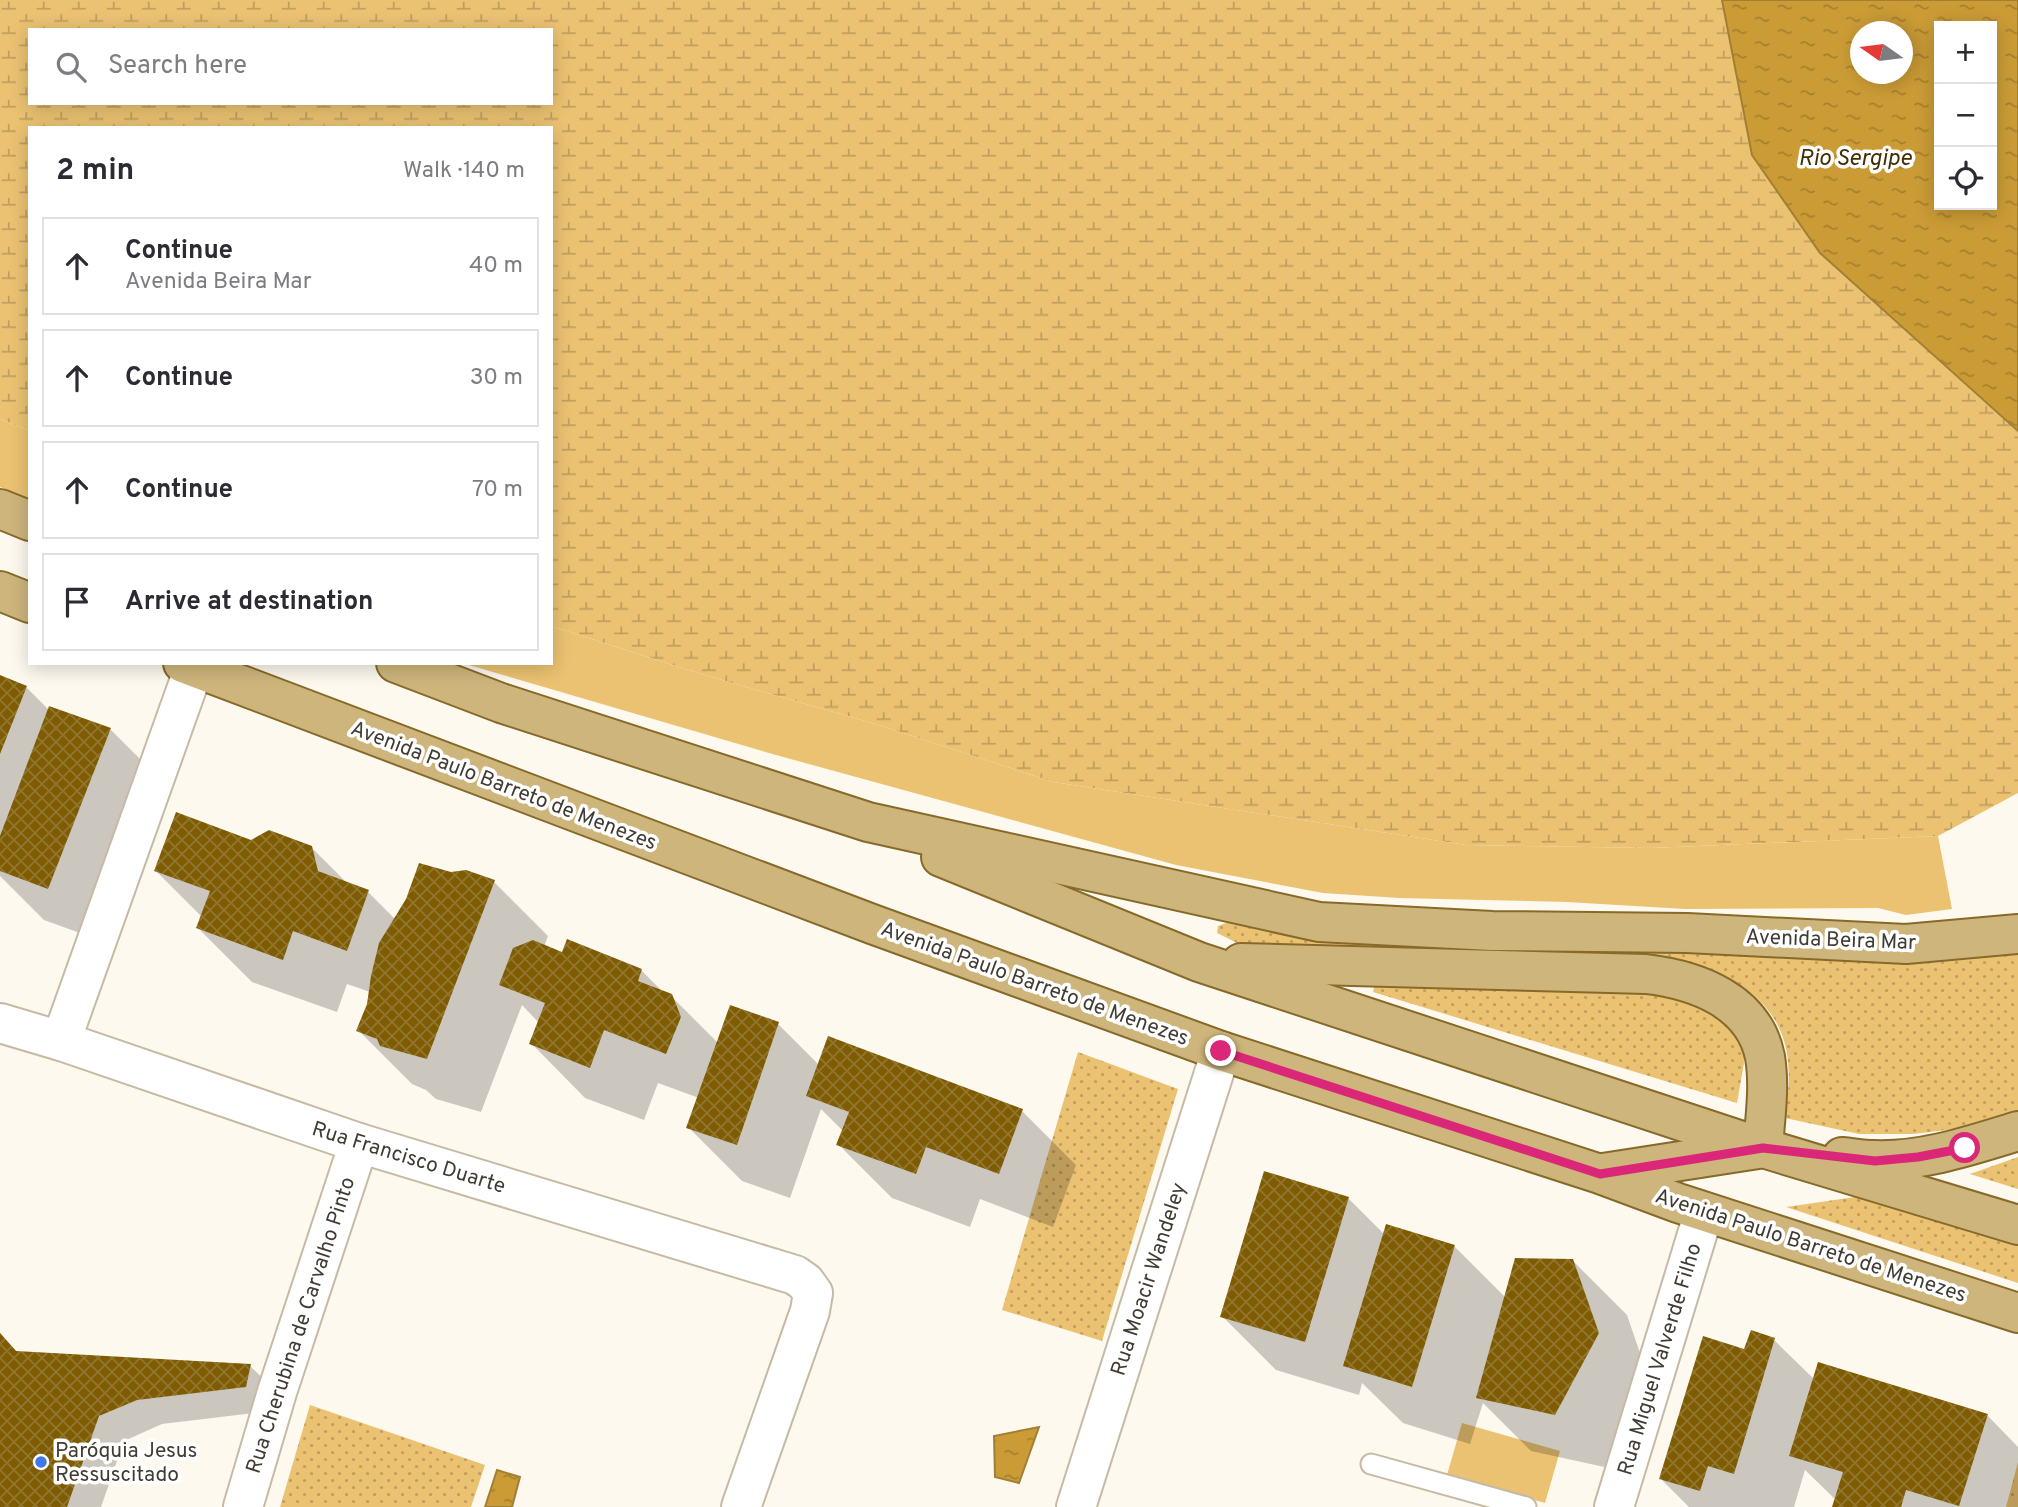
<!DOCTYPE html>
<html lang="en">
<head>
<meta charset="utf-8">
<style>
	:root { --surface:#fff; --page:#f2f2f3; --text:#2b2b33; --muted:#7c7c81; --line:#e1e1e2 }
	body { margin:0; font-family:Overpass,sans-serif; background:var(--page); color:var(--text) }
	.controls { position:absolute; right:21px; top:21px; display:grid; overflow:hidden; border-radius:0px; box-shadow:0 4px 18px #0003 }
	.controls button { width:63px; height:63px; display:grid; place-items:center; padding:0; border:0; border-bottom:2px solid var(--line); background:var(--surface); color:var(--text); font:35px sans-serif }
	.compass { position:absolute; left:1850px; top:21px; width:63px; height:63px; border-radius:50%; background:var(--surface); box-shadow:0 4px 18px #0003; rotate:284deg }
	.stop { position:absolute; width:21px; height:21px; margin:-16px; border:5px solid #db2777; border-radius:50%; background:#fff }
	.stop.end { background:#db2777; border-color:#fff; box-shadow:0 2px 7px #0008 }
	.list { margin:0; padding:0; list-style:none }
	h2 { display:flex; justify-content:space-between; align-items:center; height:91px; margin:0; padding:0 28px; font-size:30px }
	h2 small { font-size:23px; font-weight:400; color:var(--muted) }
	.list li { display:grid; grid-template-columns:46px 1fr auto; gap:21px; align-items:center; box-sizing:border-box; height:98px; margin:0 14px 14px; padding:0 14px; border:2px solid var(--line); border-radius:0px }
	.list b { display:block; font-size:26px; white-space:nowrap }
	.list p { margin:0; font-size:23px; white-space:nowrap; color:var(--muted) }
	.list em { font-size:23px; font-style:normal; color:var(--muted) }
	.icon { flex:none; width:38px; height:38px; fill:none; stroke:currentColor; stroke-width:2; stroke-linecap:round; stroke-linejoin:round }
	.map { position:relative; flex:none; width:2018px; height:1507px; overflow:hidden }
	.search { position:absolute; background:var(--surface); box-shadow:0 4px 18px #0003; left:28px; top:28px; width:525px; height:77px; display:flex; align-items:center; gap:18px; box-sizing:border-box; padding:0 24px; border-radius:0px; color:var(--muted); font-size:26px }
	.panel { position:absolute; background:var(--surface); box-shadow:0 4px 18px #0003; left:28px; top:126px; width:525px; height:539px; border-radius:0px }
	.map>svg:first-child { display:block }
</style>
</head>
<body>
<div class="map">
<svg width="2018" height="1507" viewBox="0 0 2018 1507">
	<defs>
		<pattern id="grass-dots" width="8" height="8" patternUnits="userSpaceOnUse" patternTransform="scale(1.75)"><rect width="8" height="8" fill="#ebc272"/><path d="M2 2h.1M6 6h.1" fill="none" stroke="#c09f5e" stroke-width="1.8" stroke-linecap="round"/></pattern>
		<pattern id="wetland-marsh" width="20" height="14" patternUnits="userSpaceOnUse" patternTransform="scale(1.75)"><rect width="20" height="14" fill="#ebc272"/><path d="M1 5h8M5 5V1M11 12h8M15 12V8" fill="none" stroke="#c09f5e"/></pattern>
		<pattern id="water-ripples" width="26" height="14" patternUnits="userSpaceOnUse" patternTransform="scale(1.75)"><rect width="26" height="14" fill="#cb9c36"/><path d="M2 4q2-2 4 0t4 0M15 11q2-2 4 0t4 0" fill="none" stroke="#a6802e"/></pattern>
		<pattern id="building-cross-hatch" width="8" height="8" patternUnits="userSpaceOnUse" patternTransform="scale(1.75)"><rect width="8" height="8" fill="#7f5c01"/><path d="M0 0l8 8M0 8l8-8" fill="none" stroke="#917631"/></pattern>
	</defs>
	<rect width="100%" height="100%" fill="#fef9ef"/>
	<!-- grass -->
	<g fill="url(#grass-dots)">
		<path d="M1229 922 1297 933 2018 951V1116L1997 1124 1913 1134H1859L1785 1118C1794 1062 1790 1018 1740 985 1723 973 1699 967 1680 960L1243 946 1217 933 1218 926Z"/>
		<path d="M1376 978 1449 984 1682 995 1711 1006 1743 1040 1744 1063 1737 1103 1373 992Z"/>
		<path d="M1078 1052 1178 1089 1102 1341 1002 1310Z"/>
		<path d="M2018 1157V1189L1970 1174Z"/>
		<path d="M1869 1195 2018 1242V1283L1786 1207Z"/>
		<path d="M310 1405 485 1465 471 1507H280Z"/>
		<path d="M2018 1462V1507H2006Z"/>
	</g>
	<!-- wetland -->
	<path fill="url(#wetland-marsh)" fill-rule="evenodd" d="M0 0H1722L1752 155 1820 253 2018 431V793L1938 836 1650 848 1466 845 1053 782 879 725 701 674 551 626V128H30V431L0 419ZM30 30H551V103H30Z"/>
	<!-- park -->
	<g fill="#ebc272">
		<path d="M0 419 30 431V499L0 487Z"/>
		<path d="M551 626 701 674 879 725 1053 782 1466 845 1650 848 1938 836 1952 909 1906 915 1878 908 1685 909 1567 902 1399 898 1323 893 1176 865 776 755 462 663H551Z"/>
		<path d="M1462 1423 1560 1451 1545 1503 1447 1475Z"/>
	</g>
	<!-- water -->
	<g fill="url(#water-ripples)" stroke="#a27f35" stroke-width="2" fill-rule="evenodd">
		<path d="M1722 0H2018V431L1820 253 1752 155ZM1939 26H1992V205H1939ZM1860 32H1902V74H1860Z"/>
		<path d="M1039 1427 1019 1483 995 1477 994 1436Z"/>
		<path d="M497 1470 520 1477 512 1507H485Z"/>
	</g>
	<!-- shadow -->
	<g fill="#0003">
		<path d="M0 677 26 687 49 710 110 729 164 783 102 941 44 920 0 876Z"/>
		<path d="M251 842 311 847 348 884 368 892 396 920 494 882 548 936 544 947 563 954 641 970 664 993 671 996 718 1043 778 1024 819 1065 1022 1111 1076 1165 1053 1227 980 1199 970 1227 892 1198 838 1144 843 1131 821 1109 790 1198 742 1181 688 1127 699 1098 658 1083 644 1120 585 1098 532 1044 539 1023 522 1005 481 1112 436 1099 426 1090 412 1084 358 1030 368 1004 370 992 347 984 337 1012 252 982 198 928 202 917 156 871Z"/>
		<path d="M1348 1198 1385 1235 1387 1226 1455 1247 1506 1298 1573 1261 1627 1315 1652 1388 1609 1468 1531 1451 1483 1403 1470 1444 1403 1423 1362 1383 1359 1395 1276 1370 1222 1316Z"/>
		<path d="M0 1333 18 1353 250 1366 276 1391 271 1411 162 1424 124 1441 101 1507H0Z"/>
		<path d="M1774 1340 1814 1379 1987 1415 2018 1447V1507H1834L1836 1500 1805 1470 1794 1507H1689L1661 1479 1746 1352Z"/>
	</g>
	<!-- building -->
	<g fill="url(#building-cross-hatch)">
		<path d="M0 675 27 686 0 754Z"/>
		<path d="M49 706 111 728 48 889 0 871V836Z"/>
		<path d="M176 812 251 840 269 830 312 846 318 871 369 890 347 951 293 931 283 960 196 928 210 891 154 871Z"/>
		<path d="M419 863 451 872 466 870 495 880 427 1059 380 1046 377 1039 356 1031 367 1004 371 976 379 943 406 899Z"/>
		<path d="M567 939 642 969 638 981 672 994 681 1017 666 1054 604 1030 590 1068 529 1044 545 1003 499 985 513 948 533 940 562 952Z"/>
		<path d="M730 1005 779 1022 737 1145 686 1128Z"/>
		<path d="M828 1036 1023 1109 999 1174 926 1147 916 1174 836 1145 849 1112 806 1096Z"/>
		<path d="M1264 1171 1349 1197 1305 1342 1220 1317Z"/>
		<path d="M1386 1224 1455 1245 1412 1387 1343 1366Z"/>
		<path d="M1515 1258 1573 1259 1599 1333 1555 1415 1476 1398Z"/>
		<path d="M1751 1330 1775 1338 1734 1474 1708 1466 1700 1491 1659 1479 1703 1336 1744 1349Z"/>
		<path d="M0 1333 16 1351 251 1364 246 1387 137 1400 99 1416 67 1507H0Z"/>
		<path d="M1818 1362 1988 1414 1959 1506 1906 1490 1901 1507H1832L1843 1472 1789 1456Z"/>
	</g>
	<g fill="none" stroke-linecap="round" stroke-linejoin="round">
		<!-- service casing -->
		<g stroke="#c6baa4" stroke-width="23">
			<path id="service" d="M1371 1464 1526 1507"/>
		</g>
		<!-- minor casing -->
		<g stroke="#c6baa4" stroke-width="42">
			<g id="minor">
				<path d="M0 1023 61 1041 359 1143 795 1275 805 1282 813 1293 810 1311 741 1507"/>
				<path d="M61 1041 194 668"/>
				<path d="M243 1507 277 1392 359 1143"/>
				<path d="M1076 1507 1221 1051"/>
				<path d="M1614 1507 1704 1212"/>
			</g>
		</g>
		<!-- primary casing -->
		<g stroke="#876a29" stroke-width="42">
			<g id="primary">
				<path d="M0 509 30 521"/>
				<path d="M0 591 30 603"/>
				<path d="M183 663 872 924 1221 1051 1600 1174 1678 1203 2018 1313"/>
				<path d="M396 663 501 703 868 822 1319 922 1492 931 1687 933 1906 944 2018 934"/>
				<path d="M941 857 1199 962 1763 1148 2018 1225"/>
				<path d="M1241 963 1646 974C1697 980 1754 1001 1765 1057 1770 1087 1765 1118 1763 1148"/>
				<path d="M1842 1157C1853 1158 1864 1160 1874 1160 1923 1162 1972 1145 2018 1131"/>
				<path d="M1603 1173 1758 1149"/>
			</g>
		</g>
		<!-- service -->
		<use href="#service" stroke="#fff" stroke-width="19"/>
		<!-- minor -->
		<use href="#minor" stroke="#fff" stroke-width="38"/>
		<!-- primary -->
		<use href="#primary" stroke="#ceb57c" stroke-width="38"/>
	</g>
	<g fill="none" stroke-linecap="round" stroke-linejoin="round">
		<!-- route -->
		<path stroke="#db2777" stroke-width="9" d="M1221 1051 1600 1174 1763 1148 1875 1161 1918 1157 1965 1148"/>
	</g>
	<!-- markers -->
	<circle fill="#4178e8" stroke="#fff" stroke-width="2.5" cx="41" cy="1462" r="7"/>
	<g text-anchor="middle" stroke-width="7" stroke-linejoin="round" paint-order="stroke">
		<!-- street labels -->
		<g font-size="21" fill="#413c33" stroke="#fff">
			<text transform="translate(504 785) rotate(21)" y="7">Avenida Paulo Barreto de Menezes</text>
			<text transform="translate(1831 939) rotate(2)" y="7">Avenida Beira Mar</text>
			<text transform="translate(1035 983) rotate(20)" y="7">Avenida Paulo Barreto de Menezes</text>
			<text transform="translate(409 1157) rotate(17)" y="7">Rua Francisco Duarte</text>
			<text transform="translate(1811 1245) rotate(18)" y="7">Avenida Paulo Barreto de Menezes</text>
			<text transform="translate(1148 1279) rotate(-72)" y="7">Rua Moacir Wandeley</text>
			<text transform="translate(300 1325) rotate(-72)" y="7">Rua Cherubina de Carvalho Pinto</text>
			<text transform="translate(1659 1359) rotate(-73)" y="7">Rua Miguel Valverde Filho</text>
		</g>
		<!-- poi labels -->
		<g font-size="21" fill="#413c33" stroke="#fff" text-anchor="start">
			<text x="55" y="1457">Paróquia Jesus<tspan x="55" dy="24">Ressuscitado</tspan></text>
		</g>
		<!-- water labels -->
		<g font-size="23" font-style="italic" fill="#422f02" stroke="#fff">
			<text x="1855" y="165">Rio Sergipe</text>
		</g>
	</g>
</svg>
<div class="controls">
<button>+</button>
<button>−</button>
<button><svg class="icon" aria-label="locate" viewBox="0 0 24 24"><circle cx="12" cy="12" r="6"/><path d="M12 2v4M12 18v4M2 12h4M18 12h4"/></svg></button>
</div>
<svg class="compass" viewBox="-18 -18 36 36"><path d="M0-13l5 13h-10z" fill="#e53935"/><path d="M0 13l5-13h-10z" fill="#7c7c81"/></svg>
<div class="stop" style="left:1965px;top:1148px"></div>
<div class="stop end" style="left:1221px;top:1051px"></div>
<div class="search"><svg class="icon" aria-label="search" viewBox="0 0 24 24"><circle cx="10" cy="10" r="6"/><path d="M15 15l6 6"/></svg>Search here</div>
<section class="panel">
<h2>2 min<small>Walk · 140 m</small></h2>
<ul class="list">
<li><svg class="icon" aria-label="ahead" viewBox="0 0 24 24"><path d="M12 20V5M6 11l6-6 6 6"/></svg><div><b>Continue</b><p>Avenida Beira Mar</p></div><em>40 m</em></li>
<li><svg class="icon" aria-label="ahead" viewBox="0 0 24 24"><path d="M12 20V5M6 11l6-6 6 6"/></svg><div><b>Continue</b></div><em>30 m</em></li>
<li><svg class="icon" aria-label="ahead" viewBox="0 0 24 24"><path d="M12 20V5M6 11l6-6 6 6"/></svg><div><b>Continue</b></div><em>70 m</em></li>
<li><svg class="icon" aria-label="arrive" viewBox="0 0 24 24"><path d="M6 21V4h12l-3 4 3 4H6"/></svg><div><b>Arrive at destination</b></div></li>
</ul>
</section>
</div>
</body>
</html>
